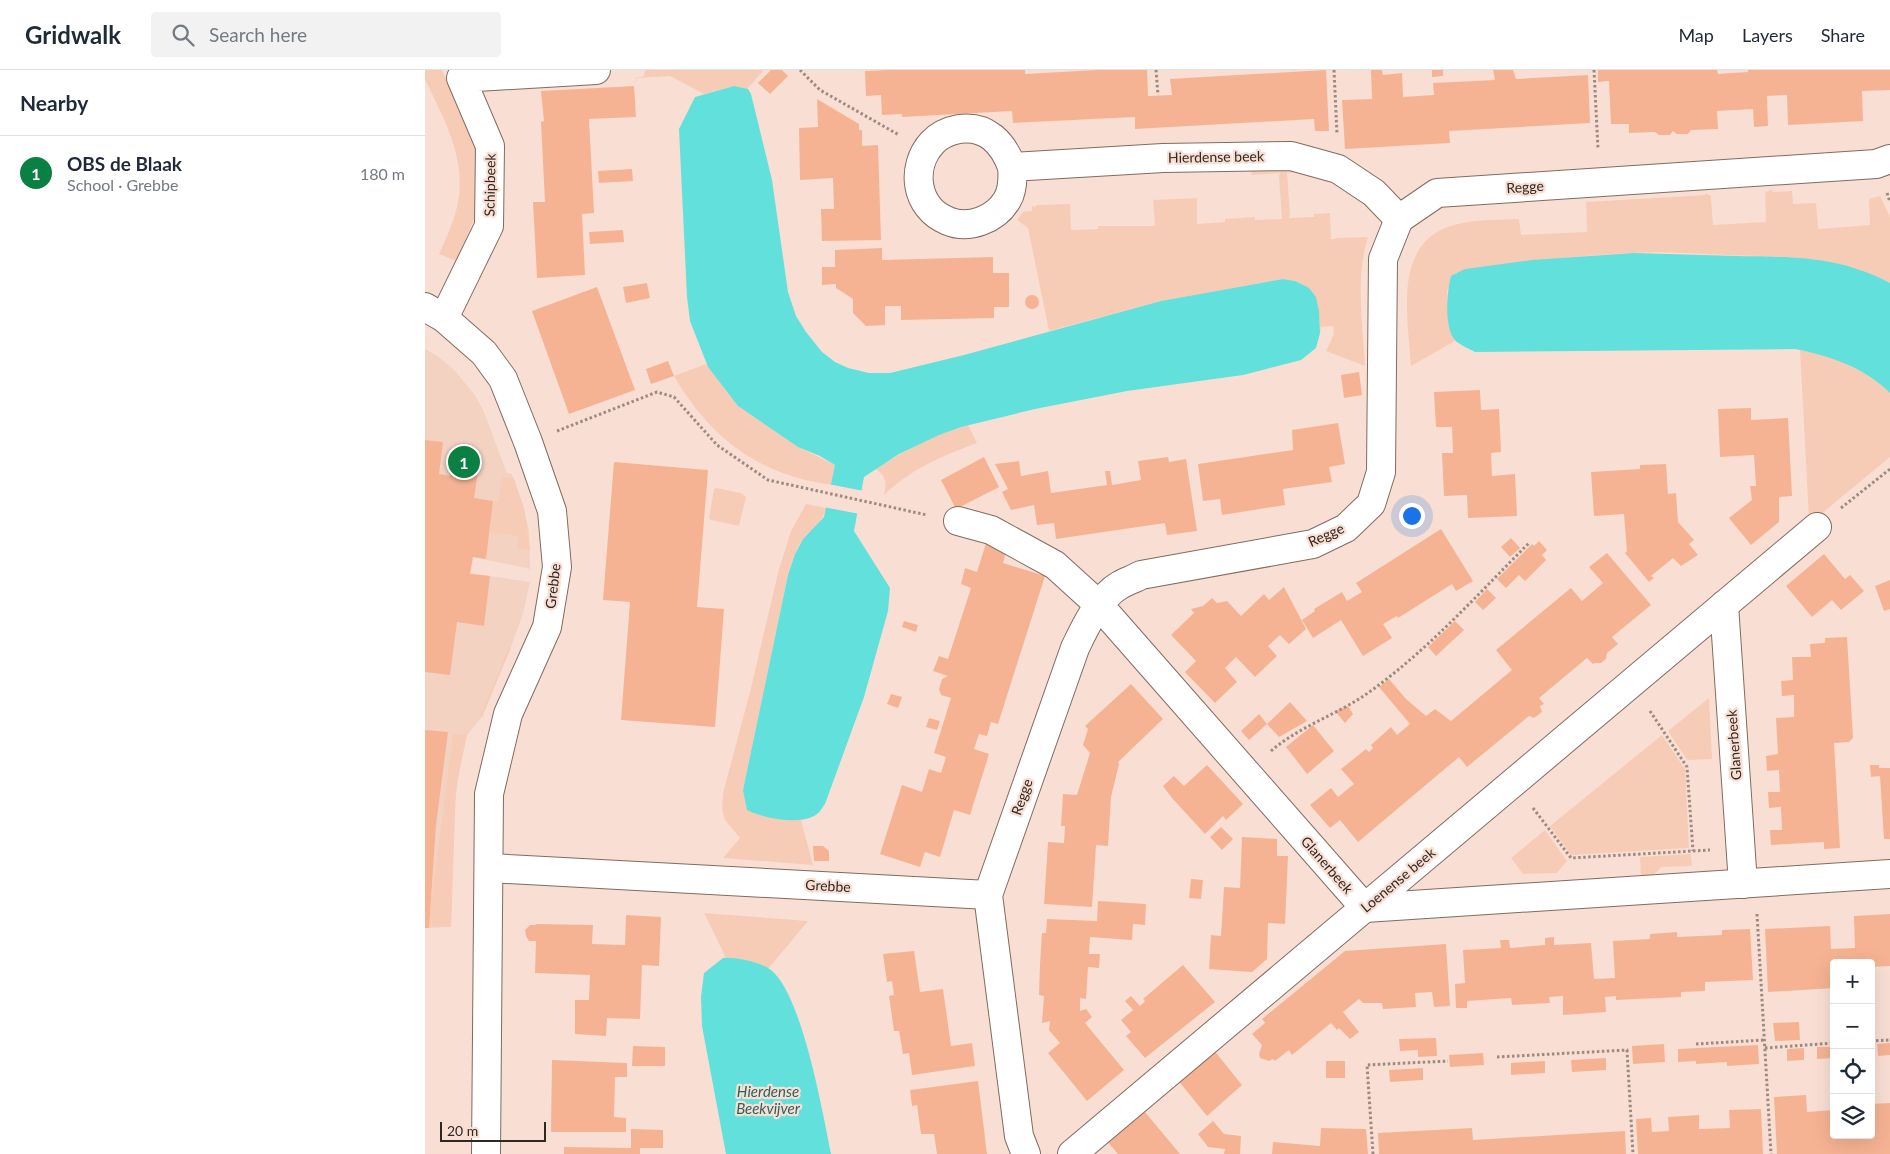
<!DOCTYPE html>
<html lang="en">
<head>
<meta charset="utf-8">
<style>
	:root { --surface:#fff; --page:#f2f2f3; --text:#1f2937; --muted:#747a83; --line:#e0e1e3; --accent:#0b8043 }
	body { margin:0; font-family:Lato,sans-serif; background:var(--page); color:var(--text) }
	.controls { position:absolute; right:15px; bottom:15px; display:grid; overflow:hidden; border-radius:5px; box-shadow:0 5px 20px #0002 }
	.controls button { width:45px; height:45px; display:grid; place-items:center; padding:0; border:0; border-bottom:1px solid var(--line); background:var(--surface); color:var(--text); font:25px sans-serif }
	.scale { position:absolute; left:15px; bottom:12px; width:106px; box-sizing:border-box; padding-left:5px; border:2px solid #302722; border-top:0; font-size:14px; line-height:18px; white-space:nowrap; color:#302722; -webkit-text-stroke:4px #f9dfd3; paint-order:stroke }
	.you { position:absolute; left:986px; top:445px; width:18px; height:18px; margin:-12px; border:4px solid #fff; border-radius:50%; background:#1a73e8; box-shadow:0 0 0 8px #1a73e833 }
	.badge { display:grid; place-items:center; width:32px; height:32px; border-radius:50%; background:var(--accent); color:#fff; font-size:16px; font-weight:700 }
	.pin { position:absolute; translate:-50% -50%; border:2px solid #fff; box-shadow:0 1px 5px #0006 }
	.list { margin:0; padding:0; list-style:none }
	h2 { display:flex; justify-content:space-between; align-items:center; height:65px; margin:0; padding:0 20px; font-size:21px }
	h2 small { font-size:16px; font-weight:400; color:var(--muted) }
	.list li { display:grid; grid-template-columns:32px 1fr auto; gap:15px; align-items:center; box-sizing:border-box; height:75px; padding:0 20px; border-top:1px solid var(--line) }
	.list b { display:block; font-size:19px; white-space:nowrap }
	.list p { margin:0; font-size:16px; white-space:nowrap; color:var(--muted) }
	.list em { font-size:16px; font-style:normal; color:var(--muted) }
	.icon { flex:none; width:28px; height:28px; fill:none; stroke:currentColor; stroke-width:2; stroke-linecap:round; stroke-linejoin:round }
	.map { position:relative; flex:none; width:1465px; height:1084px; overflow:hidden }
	header { display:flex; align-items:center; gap:30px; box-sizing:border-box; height:70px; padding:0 25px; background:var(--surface); border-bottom:1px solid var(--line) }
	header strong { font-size:24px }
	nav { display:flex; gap:28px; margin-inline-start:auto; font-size:18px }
	.search { width:350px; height:45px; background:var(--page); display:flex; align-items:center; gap:12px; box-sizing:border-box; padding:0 18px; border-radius:5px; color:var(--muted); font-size:19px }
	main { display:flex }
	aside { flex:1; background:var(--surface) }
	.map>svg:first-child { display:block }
</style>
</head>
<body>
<header>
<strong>Gridwalk</strong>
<div class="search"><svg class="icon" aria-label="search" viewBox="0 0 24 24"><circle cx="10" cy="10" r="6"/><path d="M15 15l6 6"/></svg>Search here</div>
<nav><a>Map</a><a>Layers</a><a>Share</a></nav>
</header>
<main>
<aside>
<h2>Nearby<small></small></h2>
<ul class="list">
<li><span class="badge">1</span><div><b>OBS de Blaak</b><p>School · Grebbe</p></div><em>180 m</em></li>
</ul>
</aside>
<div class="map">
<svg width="1465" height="1084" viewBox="0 0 1465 1084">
	<rect width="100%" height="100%" fill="#f9dfd3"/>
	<!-- built -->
	<g fill="#f3d2c2">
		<path d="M0 279 14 287 29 300 50 325 58 340 82 403 87 404 98 434 104 461 105 499 48 487 0 481Z"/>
		<path d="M0 496 105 512 98 544 86 577 57 647 42 665 37 684 30 732 26 857 4 858H0Z"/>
	</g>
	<!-- green -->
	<g fill="#f7ccb7">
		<path d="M0 0H17L42 52 52 82 51 145 31 191 14 184C21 169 28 153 32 137 43 90 19 50 0 9Z"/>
		<path d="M220 0H339L322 19 309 16 279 24 245 6 212 8 209 16 211 8 219 6Z"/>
		<path d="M863 97 886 101 862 103 865 144 864 148 889 147V144L905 143 906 169H910V168L943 167C930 208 938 254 940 296L901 281 909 264 908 256 896 257 895 263 894 241 870 211 858 209 736 231 624 261 603 158 592 150 598 142 607 141V136L611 137V135L645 134 646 160 673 159V156H730L728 130 772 128V154L800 152V149L830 147V150L857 149 854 106 855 103 826 105 828 100Z"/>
		<path d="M1347 119V122L1367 121 1368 134 1391 133 1393 159 1445 155 1444 129 1455 126 1465 147V213C1410 185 1361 187 1302 185 1270 184 1238 181 1207 183 1151 186 1095 192 1040 199L1022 220 1024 256 1030 271 986 296C983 246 966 169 1033 154 1052 149 1074 150 1094 149L1096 165 1162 162 1161 132 1280 125 1281 123 1286 126V128L1288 155 1341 152 1340 123Z"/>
		<path d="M1375 280C1409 286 1440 299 1465 323V387L1390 449H1384Z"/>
		<path d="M281 294 313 336 373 377 410 395 406 415C397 413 389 412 380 410 320 395 279 358 249 306Z"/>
		<path d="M543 355 552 373C515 387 488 398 459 425 462 413 461 406 451 399 480 380 510 364 543 355Z"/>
		<path d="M77 407 89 409 100 443 105 480 92 478 93 466 64 462 68 432 74 431Z"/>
		<path d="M291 418 316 423 321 427 314 456 286 450 284 448 289 419Z"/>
		<path d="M381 434 401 438C398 452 387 458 378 469 370 480 367 493 363 505L318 720 365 749 376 750 388 795 298 788 315 768 300 750 297 739 298 723 325 622 354 499 366 461Z"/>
		<path d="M84 577H86L57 647H55Z"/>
		<path d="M1284 628 1287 689 1262 690 1243 661Z"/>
		<path d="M28 664 42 665 31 717 26 857 3 856Z"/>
		<path d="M1237 665 1260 699 1264 778 1146 785 1125 756Z"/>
		<path d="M1120 760 1142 791 1131 804 1130 803 1098 804 1086 788Z"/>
		<path d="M1266 784 1267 796 1236 797 1225 809H1216L1215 787Z"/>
		<path d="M279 843 383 851 343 899 326 892 301 888Z"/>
	</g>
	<!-- water -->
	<g fill="#62e0db">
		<path d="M309 16 323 19 326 24 347 110 363 222 371 246 381 262 397 282 410 292 423 298 444 303H465L539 285 736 231 858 209 870 211 884 218 891 227 894 241 895 263 891 278 876 290 818 305 702 321 610 339 536 357 514 365 474 384 439 407 429 461 465 518 463 541 439 627 400 734C397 738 394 744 389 746 372 755 338 748 322 740L318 720 363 505 370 484 378 469 399 447 410 395 395 386 373 377 313 336 283 297 265 251 262 227 254 59 270 27Z"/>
		<path d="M1209 183C1243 184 1278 185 1312 186 1369 187 1413 186 1465 213V323C1439 297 1405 286 1370 279L1050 282C1045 279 1037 276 1032 272 1018 261 1022 221 1026 206L1040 199 1107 190Z"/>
		<path d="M298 888C310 887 336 892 346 900 377 924 398 1044 406 1084H301L277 956 276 927 279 903Z"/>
	</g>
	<!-- pier -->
	<path fill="#f9dfd3" d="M403 414 439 421 435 444 398 437Z"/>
	<!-- building -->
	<g fill="#f6b393">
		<path d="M346 0H357L363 6 345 24 333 13Z"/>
		<path d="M465 0H600V4L672 0H722L723 26 747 25 745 9 901 0 904 61H890L889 49 710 59V47L588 53 587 41 477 47V44L457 45 456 25 441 26 440 1Z"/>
		<path d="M946 0H957L958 5 977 3 978 27 1009 25 1008 13 1070 10 1068 0H1088L1091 9 1163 5 1165 53 1024 61 1025 73 920 79 917 30 947 29Z"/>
		<path d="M1007 0H1018V6L1007 7Z"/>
		<path d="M1173 0H1292L1293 4 1323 2V0H1465V20L1437 21 1438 51 1363 55 1362 25 1342 26 1343 56 1329 57 1328 39 1292 41 1293 59 1266 60 1263 64H1252L1248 61 1245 65H1234L1230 62 1204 63V54H1186L1184 11 1173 12Z"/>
		<path d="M209 16 211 47 164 49 169 143 157 144 160 205 112 208 108 132H120L116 52 119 51 116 21Z"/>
		<path d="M392 29 434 54V60H437V76L453 75 456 170 397 171 396 139H409L408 108 375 110 374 58 393 57Z"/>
		<path d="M207 99 208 111 174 113 173 101Z"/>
		<path d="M198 160 199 172 165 174 164 162Z"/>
		<path d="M457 178V190L568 187V203H584V237H569V248L476 250V236H460V255L441 256 428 243V229L411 218V214L397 215V197H410V180Z"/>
		<path d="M222 213 225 228 201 233 198 217Z"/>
		<path d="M172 217 210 320 144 344 107 241Z"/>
		<circle cx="607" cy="232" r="7"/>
		<path d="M243 291 249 306 226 314 221 299Z"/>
		<path d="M934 302 937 325 919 328 916 305Z"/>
		<path d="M1055 320 1056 340 1074 339 1076 382 1066 383 1067 406 1090 404 1092 446 1043 448 1042 425 1019 426 1017 383H1028L1027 357H1011L1009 322Z"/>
		<path d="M1326 338V350L1363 348 1367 426 1354 427V452L1326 475 1304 448 1327 430 1325 416H1331L1329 385 1295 387 1293 339Z"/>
		<path d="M913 353 920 394 904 397 907 412 858 419 860 435 797 445 795 429 778 431 773 394 868 380 867 360Z"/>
		<path d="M0 370 18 372 14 404 25 406 26 399 53 402 49 428 68 431 61 489 48 487 45 504 65 506 59 556 32 552 25 605 0 602Z"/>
		<path d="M559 387 574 417 531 439 516 410Z"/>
		<path d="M743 387 744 392 761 389 772 461 742 465 740 453 631 469 629 453 612 455 609 435 586 440 577 422 583 419 570 394 594 391 596 406 623 401 626 423 682 415 680 401H685L687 415 716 410 713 391Z"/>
		<path d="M189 392 283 400 272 537 299 539 290 657 196 650 205 532 178 530Z"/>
		<path d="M1241 394 1243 424 1251 423 1253 452 1269 470 1264 474 1273 485 1256 496 1248 488 1226 506 1229 508 1224 512 1200 483 1202 481 1199 444 1169 446 1166 402 1215 399V395Z"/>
		<path d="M1016 459 1048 511 1031 521 1027 514 973 548 972 546 958 554 967 568 938 586 916 550 888 568 877 550 890 541 889 539 917 522 922 531 937 522 931 513Z"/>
		<path d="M1086 468 1095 478 1085 487 1076 477Z"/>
		<path d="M562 470 582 478 578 493 620 506 573 654 566 652 562 666 554 664 549 679 564 684 545 745 529 740 515 787 500 782 495 797 455 784 477 715 497 722 504 699 516 703 521 687 509 683 526 628 516 625 514 619 517 609 523 606 508 601 514 586 523 589 546 518 536 514 540 498 552 502Z"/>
		<path d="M1114 471 1122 480 1117 485 1121 490 1100 511 1094 505 1081 518 1072 509 1107 474 1109 476Z"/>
		<path d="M1182 483 1226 535 1187 567 1193 574 1182 583 1181 589 1176 593H1170L1168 594 1162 588 1114 628 1119 634 1115 636 1117 642 1109 648 1104 646 1042 697 1034 687 933 772 915 750 905 758 885 735 906 718 913 727 929 714 916 699 941 679 944 682 948 678 946 675 966 657 972 665 985 654 954 617 964 609 981 629 1001 646 1010 639 1026 651 1087 600 1071 580 1146 518 1157 531 1178 513 1164 497Z"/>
		<path d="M1399 484 1420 509 1425 505 1439 521 1416 540 1407 530 1387 547 1361 516Z"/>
		<path d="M1465 510V539L1459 541 1450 516Z"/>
		<path d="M859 517 881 559 864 574 855 565 843 576 852 586 830 607 811 587 800 598 812 612 790 633 760 602 771 591 746 565 769 543 766 539 778 536 787 528 792 533 802 531 816 546 839 524 844 530Z"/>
		<path d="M1062 519 1071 528 1058 540 1050 532Z"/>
		<path d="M479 551 493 555 491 562 477 557Z"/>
		<path d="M1030 551 1039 560 1011 586 1003 577Z"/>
		<path d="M1422 567 1428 668 1424 672 1409 673 1415 778 1399 779V772L1346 775 1345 760H1357L1356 737 1344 738 1343 722H1355L1354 700 1342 701 1341 686 1353 684 1351 648 1369 647V625L1357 626 1356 611 1368 610 1367 587H1386L1385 574 1400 573V568Z"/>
		<path d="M706 614 738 649 693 692 694 694 686 727 683 776 671 775 667 837 619 834 623 772 639 773 640 756H636L638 724 652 725 665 683 658 675 663 659 660 656Z"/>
		<path d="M466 624 477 627 473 638 462 634Z"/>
		<path d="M865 632 882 651 854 667 842 654Z"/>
		<path d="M923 636 928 644 920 653 910 641Z"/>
		<path d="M834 644 842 654 824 670 816 661Z"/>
		<path d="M504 648 515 651 512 660 501 657Z"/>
		<path d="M888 655 909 681 882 704 861 677Z"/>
		<path d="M0 660 23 662 11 755 4 858H0Z"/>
		<path d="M782 695 818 734 801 750 798 746 780 764 747 728 738 716 749 706 759 716Z"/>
		<path d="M1445 695H1454V698H1465V769H1459L1455 706 1446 707Z"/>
		<path d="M796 757 808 769 797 780 785 767Z"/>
		<path d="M817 767 852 769V786H863L860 854 843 853 842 889 827 902 784 899 786 865 796 866 799 817 815 818Z"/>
		<path d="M388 776H398L404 781V791H389Z"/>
		<path d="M766 809 778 810 776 829 764 828Z"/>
		<path d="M673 831 721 834 720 855 708 854 707 870 665 867 664 884H675L674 898 663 897 661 929 655 928V941L661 939 667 947 660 953 699 1000 662 1031 623 983 635 973 624 960 625 951 617 953 619 926 614 925 615 894 617 863H621L622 849 672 851Z"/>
		<path d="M1465 844V896L1446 897V893H1409V918L1343 922 1340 859 1405 856 1406 879 1430 878 1429 846Z"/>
		<path d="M201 845 236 847 234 896 217 895 215 949 182 948 181 966 150 964V930H164L165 905 110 903 111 871H104L101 866 100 860 105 855H111V854L168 855 167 874 200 875Z"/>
		<path d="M1325 859 1328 910 1280 912V921L1256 922V927L1191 930V926L1180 927 1181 942 1138 945V926L1124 927 1125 933 1087 935 1086 928 1042 931V938H1031L1030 914 1040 913 1038 880 1076 878 1075 870H1084L1085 878 1120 875V868L1129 867V875L1166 873 1169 909 1190 908 1188 871 1225 869V864L1252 862V867L1297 865V860Z"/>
		<path d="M1021 874 1025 936 1009 937 1007 922 990 923 991 937 958 939 957 933H938L934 929 918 942 934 962 925 969 914 958 912 960 906 953 867 985 864 980 850 991 848 989 844 991 835 988 834 984 837 975 827 964 840 953 837 949 920 881Z"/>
		<path d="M489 881 495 922 518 919 526 976 547 973 550 996 487 1005 484 983 478 984 474 961H469L464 926 469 925 467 911 462 912 458 884Z"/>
		<path d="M758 895 790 932 720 988 701 966 706 962 696 950 708 940 700 931 706 926 715 936 720 931 718 929Z"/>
		<path d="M1374 952 1375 970 1350 971 1348 953Z"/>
		<path d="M1011 968 1012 986 993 987V980L975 981 974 969Z"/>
		<path d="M1465 973V985L1453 986 1452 974Z"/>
		<path d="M1239 974 1240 992 1208 994 1207 976Z"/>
		<path d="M1333 975 1334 994 1302 996V992L1271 994V991L1253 992V979Z"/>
		<path d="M208 976 240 977V996H207Z"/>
		<path d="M1392 977H1409V988L1392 989Z"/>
		<path d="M1379 978V990L1362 991V979Z"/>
		<path d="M788 979 817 1015 782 1046 752 1009Z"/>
		<path d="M1058 983 1059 995 1025 997 1024 985Z"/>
		<path d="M1181 988V1000L1147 1002 1146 990Z"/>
		<path d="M127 990 202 993V1007H190L189 1047 201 1048V1062H126Z"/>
		<rect x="901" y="991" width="19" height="17"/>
		<path d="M1120 991V1003L1086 1005V993Z"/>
		<path d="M998 998V1010L965 1012 964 1000Z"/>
		<path d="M553 1011 562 1084H512L509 1064H496L492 1035 487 1036 485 1020Z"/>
		<path d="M1381 1025 1382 1042 1409 1040V1065H1446V1034L1465 1033V1084H1352L1349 1027Z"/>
		<path d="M1336 1039 1338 1084H1213L1211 1049 1226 1048 1227 1062 1244 1061 1243 1047 1274 1045V1059L1305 1058 1304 1040Z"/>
		<path d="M720 1042 755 1084H693L683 1072Z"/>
		<path d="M788 1051 799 1064 816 1066 815 1084H799L800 1079 783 1077 780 1073 773 1064Z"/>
		<path d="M896 1058 941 1059 943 1084H847L848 1072 895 1076Z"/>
		<path d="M1047 1058 1048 1070 1200 1061 1201 1084H954L953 1063Z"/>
		<path d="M206 1059 238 1060V1078H215V1084H139V1077L206 1078Z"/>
	</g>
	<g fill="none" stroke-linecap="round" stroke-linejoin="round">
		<!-- minor casing -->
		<g stroke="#816b60" stroke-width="30">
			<g id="minor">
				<path d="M587 97C578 73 562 55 534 59 523 61 514 65 507 73 485 97 490 138 523 151 544 160 571 149 582 130 588 120 588 108 587 97L738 88 866 86 913 99 949 123 974 149"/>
				<path d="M0 237 19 248 59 283 78 309 103 372 127 441 132 497 122 557 83 644 64 724 61 1084"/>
				<path d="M19 248 64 156 65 76 36 8 171 0"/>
				<path d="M533 451 566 460 630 495 674 535 940 838 1465 804"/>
				<path d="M1299 535 1318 814"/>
				<path d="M64 798 563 825"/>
				<path d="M601 1084 594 1066 563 825 650 578C660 557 674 527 695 515 702 511 709 509 716 505L888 474 921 458 946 434 956 402 958 189 974 149 1012 123 1451 94 1465 89"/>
				<path d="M647 1084 1392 457"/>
			</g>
		</g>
		<!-- path -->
		<g stroke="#9c8a81" stroke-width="3" stroke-dasharray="2.5 2.5" stroke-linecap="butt">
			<path d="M375 0 395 20 474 65"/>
			<path d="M731 0 733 25"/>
			<path d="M909 0 912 64"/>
			<path d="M1169 0 1173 79"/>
			<path d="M1462 123 1465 132"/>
			<path d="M132 361 232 322 249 327 292 375 343 410 502 445"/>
			<path d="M1416 438 1465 399"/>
			<path d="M1225 641 1262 697 1268 781"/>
			<path d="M846 681C876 655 915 644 947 620 1005 578 1054 523 1105 472"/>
			<path d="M1108 738 1146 788 1285 780"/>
			<path d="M1332 844 1346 1084"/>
			<path d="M1446 971 1465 970"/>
			<path d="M1271 974 1339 970"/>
			<path d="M1340 978 1409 973"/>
			<path d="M1072 987 1202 980 1208 1084"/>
			<path d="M948 1084 942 995 1023 991"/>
		</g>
		<!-- minor -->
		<use href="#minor" stroke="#fff" stroke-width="28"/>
	</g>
	<g text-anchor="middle" stroke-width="4.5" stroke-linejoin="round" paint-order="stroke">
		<!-- street labels -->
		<g font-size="14" fill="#302722" stroke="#f9dfd3">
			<text transform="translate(791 87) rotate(-1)" y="5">Hierdense beek</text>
			<text transform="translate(65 115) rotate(-89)" y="5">Schipbeek</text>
			<text transform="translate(1100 117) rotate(-4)" y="5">Regge</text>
			<text transform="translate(901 465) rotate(-24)" y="5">Regge</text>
			<text transform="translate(128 516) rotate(-83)" y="5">Grebbe</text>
			<text transform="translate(1309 675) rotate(-94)" y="5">Glanerbeek</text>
			<text transform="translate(597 727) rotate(-71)" y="5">Regge</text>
			<text transform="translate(902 795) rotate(49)" y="5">Glanerbeek</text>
			<text transform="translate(973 810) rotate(-40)" y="5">Loenense beek</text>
			<text transform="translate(403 816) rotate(3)" y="5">Grebbe</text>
		</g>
		<!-- water labels -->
		<g font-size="15" font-style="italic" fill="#2c615f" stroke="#f9dfd3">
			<text x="343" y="1027">Hierdense<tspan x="343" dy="17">Beekvijver</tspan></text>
		</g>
	</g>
</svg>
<div class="controls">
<button>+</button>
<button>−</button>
<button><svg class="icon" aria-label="locate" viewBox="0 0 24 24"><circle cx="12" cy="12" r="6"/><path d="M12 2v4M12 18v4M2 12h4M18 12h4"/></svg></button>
<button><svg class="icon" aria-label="layers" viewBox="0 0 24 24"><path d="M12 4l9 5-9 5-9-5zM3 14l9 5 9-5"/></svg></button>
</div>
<div class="scale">20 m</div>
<div class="you"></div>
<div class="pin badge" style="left:39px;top:392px">1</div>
</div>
</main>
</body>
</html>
